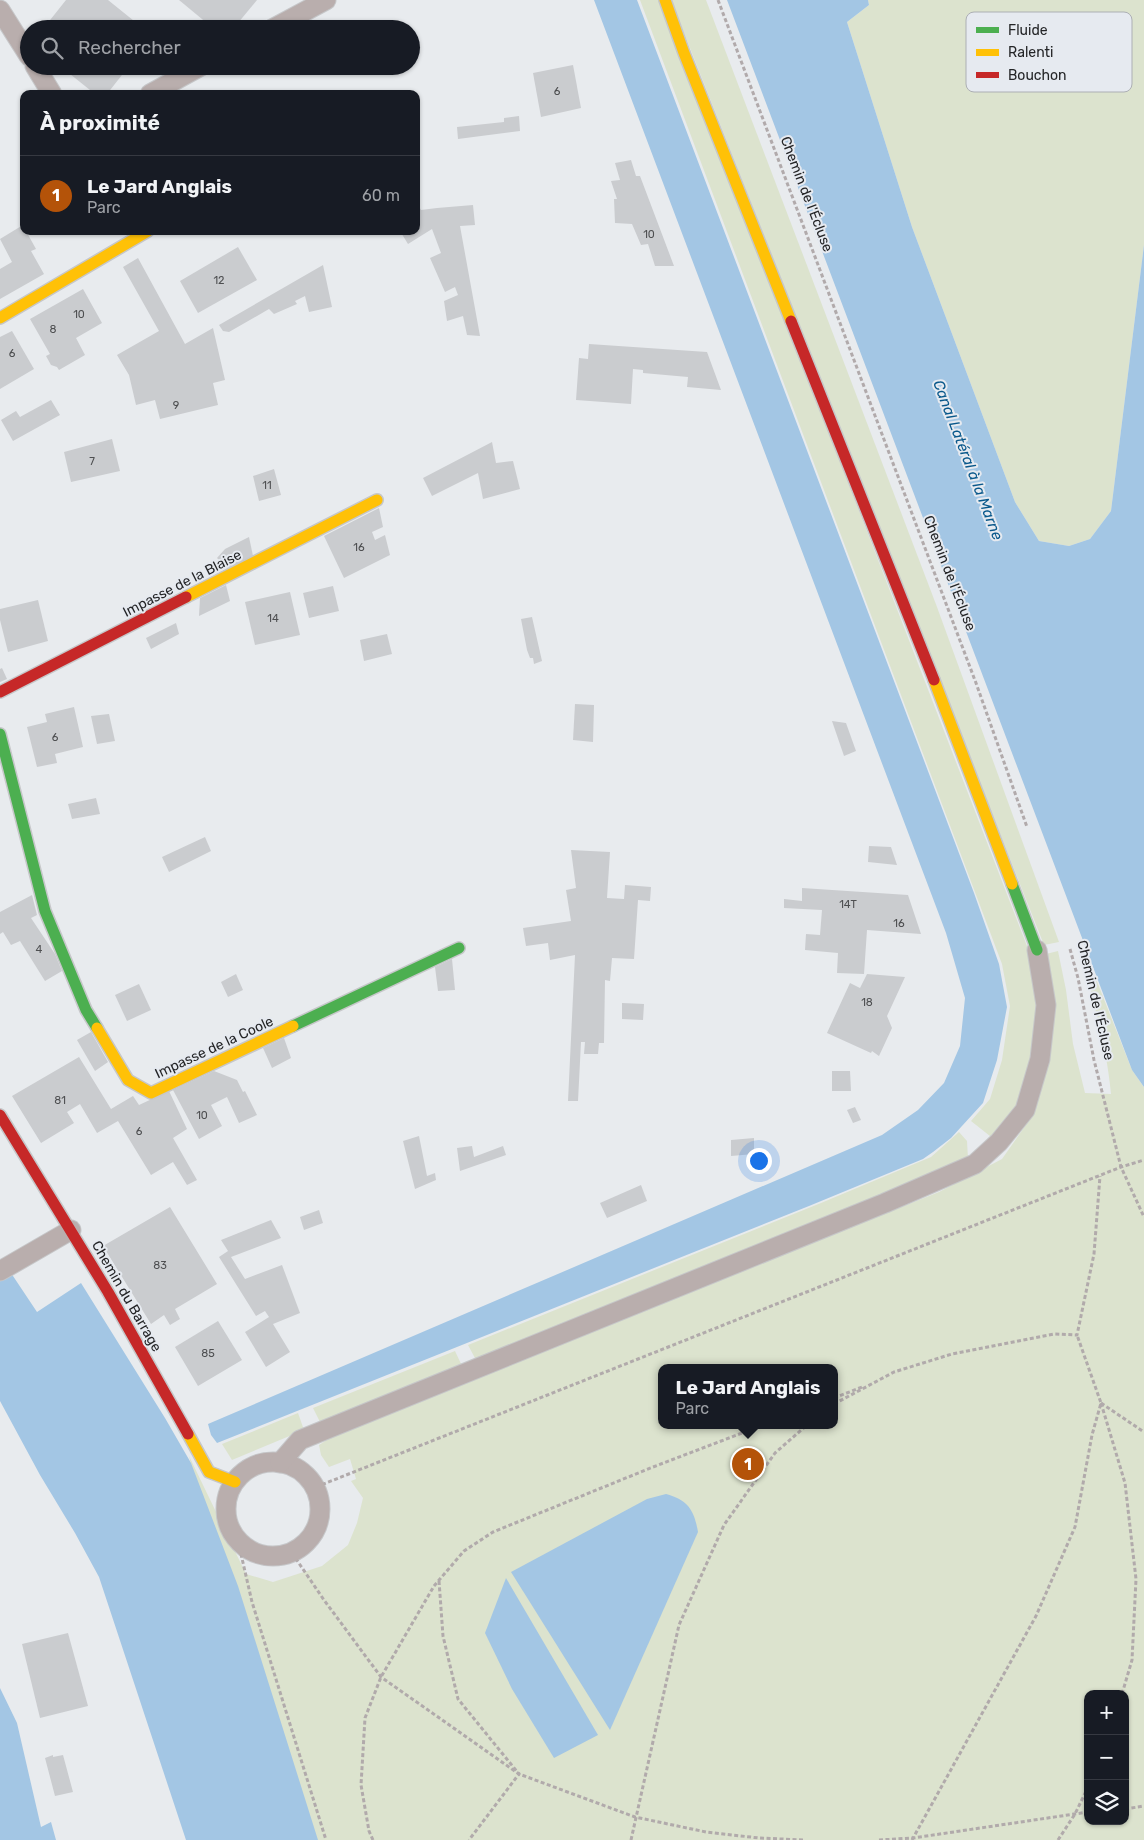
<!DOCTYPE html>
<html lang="fr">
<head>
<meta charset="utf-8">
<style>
	:root { --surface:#171b24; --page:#242831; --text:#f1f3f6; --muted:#9ea1a6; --line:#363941; --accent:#b45309 }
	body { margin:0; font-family:Rubik,sans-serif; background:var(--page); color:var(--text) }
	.controls { position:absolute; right:15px; bottom:15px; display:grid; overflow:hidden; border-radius:10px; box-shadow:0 1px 4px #0004 }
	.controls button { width:45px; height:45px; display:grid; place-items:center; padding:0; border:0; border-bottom:1px solid var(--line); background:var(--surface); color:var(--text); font:25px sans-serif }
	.you { position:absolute; left:758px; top:1160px; width:18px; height:18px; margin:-12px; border:4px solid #fff; border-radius:50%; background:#1a73e8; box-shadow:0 0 0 8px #1a73e833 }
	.badge { display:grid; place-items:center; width:32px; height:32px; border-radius:50%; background:var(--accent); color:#fff; font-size:16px; font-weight:700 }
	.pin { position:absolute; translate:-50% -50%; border:2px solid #fff; box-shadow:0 1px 5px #0006 }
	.popup { position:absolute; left:658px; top:1364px; width:180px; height:65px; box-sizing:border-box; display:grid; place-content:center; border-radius:10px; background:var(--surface); filter:drop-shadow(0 1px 4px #0005); font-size:16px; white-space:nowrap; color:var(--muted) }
	.popup b { font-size:19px; color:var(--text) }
	.popup::after { content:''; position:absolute; left:50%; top:100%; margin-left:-10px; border:10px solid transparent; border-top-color:var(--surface) }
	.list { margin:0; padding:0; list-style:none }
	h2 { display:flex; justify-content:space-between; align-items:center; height:65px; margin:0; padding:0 20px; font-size:21px }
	h2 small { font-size:16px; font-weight:400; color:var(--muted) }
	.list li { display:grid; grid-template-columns:32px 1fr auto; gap:15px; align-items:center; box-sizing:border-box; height:80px; padding:0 20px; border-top:1px solid var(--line) }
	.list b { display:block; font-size:19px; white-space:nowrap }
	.list p { margin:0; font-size:16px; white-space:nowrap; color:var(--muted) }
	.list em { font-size:16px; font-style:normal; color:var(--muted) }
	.icon { flex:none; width:28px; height:28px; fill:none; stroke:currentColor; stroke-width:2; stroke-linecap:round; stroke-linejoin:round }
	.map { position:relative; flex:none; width:1144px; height:1840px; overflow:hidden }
	.search { position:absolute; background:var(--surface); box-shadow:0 1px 4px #0004; left:20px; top:20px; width:400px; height:55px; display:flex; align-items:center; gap:12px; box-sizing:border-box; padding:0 18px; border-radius:28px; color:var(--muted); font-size:19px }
	.panel { position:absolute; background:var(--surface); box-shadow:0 1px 4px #0004; left:20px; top:90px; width:400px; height:145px; border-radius:10px }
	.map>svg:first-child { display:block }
</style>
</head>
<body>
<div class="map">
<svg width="1144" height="1840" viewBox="0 0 1144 1840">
	<rect width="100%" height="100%" fill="#e8ebee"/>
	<!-- green -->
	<g fill="#dce3ce" fill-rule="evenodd">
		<path d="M640 0H662L1032 959 1039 1004 1024 1100 995 1140 971 1121 990 1099 1002 1060 1010 1006 1002 964Z"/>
		<path d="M671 0H706L937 607 1059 942 1044 945Z"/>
		<path d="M868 0H1144V245L1111 511 1090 539 1069 546 1039 541 1015 502 912 227 847 22 869 5Z"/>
		<path d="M1058 951 1066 990 1073 1044 1085 1093 1111 1094C1107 1049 1094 1004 1083 960L1096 979 1132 1070 1144 1087V1840H282L189 1456 246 1574 273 1582 322 1566 348 1545 357 1523 363 1498 351 1481 356 1479 350 1459 329 1467 321 1455 319 1445 341 1431 939 1192 1002 1159 1028 1122 1041 1076 1042 955ZM662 1368H834V1425H662ZM1088 1694H1125V1821H1088Z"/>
		<path d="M959 1132 967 1141 968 1159 476 1360 468 1345 821 1203 931 1157Z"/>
		<path d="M455 1351 462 1366 321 1424 313 1408Z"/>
		<path d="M298 1413 304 1430 232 1460 222 1444Z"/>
	</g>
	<!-- water -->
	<g fill="#a3c6e4">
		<path d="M594 0H637L974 893 999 964 1007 1007 997 1060 983 1103 951 1138 933 1152 923 1159 809 1206 217 1443 211 1435 208 1424 882 1135 918 1110 944 1083 960 1046 965 998 946 933Z"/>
		<path d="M727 0H868L869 5 847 22 912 227 1015 502 1039 541 1069 546 1090 539 1111 511 1144 245V1087L1132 1070Z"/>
		<path d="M11 1273 37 1312 81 1283 165 1418 191 1463 238 1586 318 1840H186L99 1577 75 1533 40 1475 0 1401V1279Z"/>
		<path d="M666 1494C688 1500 694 1510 698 1532L610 1730 511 1572 647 1499Z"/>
		<path d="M506 1578 598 1735 554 1758 512 1689 485 1633Z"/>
		<path d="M0 1688 17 1723 41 1827 51 1822 56 1840H0Z"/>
	</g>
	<!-- building -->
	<g fill="#cacccf">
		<path d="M66 0H108L144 29H99L89 21 82 29H43Z"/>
		<path d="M179 0H257L233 29H214Z"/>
		<path d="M573 65 581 108 541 117 533 73Z"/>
		<path d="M60 66H129L107 94H95Z"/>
		<path d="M519 116 520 131 458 139 457 127 504 122V118Z"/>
		<path d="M631 160 636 176H640L674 266H655L648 244 641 245 632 224 615 223 614 199H617L611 181 620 180 615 163Z"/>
		<path d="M416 202 421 210 437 208 473 205 475 225 460 226 480 336 467 335 463 316 447 321 444 301 458 295 455 287 445 292 430 258 441 253 432 229 408 244 400 231H416Z"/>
		<path d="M23 225 24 231H26L36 249 31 251 44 274 0 299V269L12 262 0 239Z"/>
		<path d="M238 247 257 280 198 313 180 281Z"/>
		<path d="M138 258 185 344 213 328 225 380 213 383 218 405 160 419 155 400 136 405 129 375 117 355 159 331 123 267Z"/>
		<path d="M323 265 332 307 309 312 305 296 295 301 297 304 274 314 269 309 229 332 223 331 219 325Z"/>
		<path d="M83 289 102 323 76 338 85 355 59 370 57 367 51 365 46 356 50 354 30 319Z"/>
		<path d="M12 331 34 369 0 389V337Z"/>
		<path d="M589 344 707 352 721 390 687 387 688 377 643 373V370L633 369 631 404 576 400 579 358 588 359Z"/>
		<path d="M51 400 60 415 13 441 1 420 16 411 20 417Z"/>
		<path d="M112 439 120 471 71 482 64 452Z"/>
		<path d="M492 442 496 463 513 461 520 489 483 499 478 473 432 496 423 478Z"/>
		<path d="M274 469 281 495 259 501 253 476Z"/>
		<path d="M379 508 383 527 372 532 375 540 385 535 390 555 344 578 324 536Z"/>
		<path d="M249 537 253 556 228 568 217 558 225 549Z"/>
		<path d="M226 585 230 601 199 616 200 598Z"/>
		<path d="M333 586 339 611 309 618 303 593Z"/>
		<path d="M290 592 300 635 255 645 245 602Z"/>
		<path d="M38 600 48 641 8 652 0 620V609Z"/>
		<path d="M532 617 542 661 534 664 533 658H530L527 650 521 619Z"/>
		<path d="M176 623 179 634 151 649 146 638Z"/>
		<path d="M387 634 392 654 364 661 360 640Z"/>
		<path d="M2 668 7 679 0 682V669Z"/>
		<path d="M575 704 594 705 593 742 573 740Z"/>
		<path d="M74 707 83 747 55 754 57 763 37 767 27 727 47 722 45 714Z"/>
		<path d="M109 714 115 741 97 744 91 716Z"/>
		<path d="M832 721 846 723 856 751 844 756Z"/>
		<path d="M96 798 100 814 72 819 68 804Z"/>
		<path d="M205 837 211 851 169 872 162 857Z"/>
		<path d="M869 846 891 847 897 865 868 862Z"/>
		<path d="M571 850 610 852 607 898 624 899 625 885 651 887 650 901 638 900 634 959 612 958 610 981 605 980 604 1043H599L598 1054H584L585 1042H581L578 1101H568L575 955 550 960 548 943 526 946 523 928 571 921 566 890 576 888Z"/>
		<path d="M802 888 908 895 921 934 867 930 864 974 837 973 838 953 805 950 806 934 820 935 822 910 784 908V899L802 901Z"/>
		<path d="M32 895 37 915 31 918 55 954 62 971 45 981 20 941 11 945 3 932 0 934V912Z"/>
		<path d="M452 959 455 990 438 991 435 967Z"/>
		<path d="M236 974 243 990 228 997 221 982Z"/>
		<path d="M867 974 905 977 887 1016 892 1028 879 1056 872 1051 871 1053 827 1033 850 983 860 988Z"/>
		<path d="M139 984 151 1010 127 1021 115 995Z"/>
		<path d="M622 1003 644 1004 643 1020 622 1019Z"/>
		<path d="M91 1032 108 1062 95 1071 77 1040Z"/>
		<path d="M284 1038 291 1058 272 1068 263 1048Z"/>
		<path d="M79 1057 111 1109 133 1096 139 1105 169 1091 187 1129 173 1138 197 1180 187 1185 173 1162 151 1175 118 1121 97 1133 80 1104 67 1112 74 1123 41 1143 12 1096Z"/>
		<path d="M214 1071 237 1080 243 1092 245 1091 257 1115 239 1123 227 1097 211 1105 222 1126 199 1139 173 1090Z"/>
		<path d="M832 1071H850L851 1091H832Z"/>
		<path d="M855 1107 861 1120 853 1123 847 1110Z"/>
		<path d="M419 1136 427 1176 435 1173 436 1180 415 1189 403 1141Z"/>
		<path d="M754 1138V1154L731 1156V1140Z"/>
		<path d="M472 1146 474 1157 503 1146 506 1155 460 1171 457 1148Z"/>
		<path d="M641 1185 647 1201 607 1218 600 1203Z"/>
		<path d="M170 1207 217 1284 175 1309 180 1319 170 1325 164 1315 151 1324 103 1246Z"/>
		<path d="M319 1210 323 1223 304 1230 300 1217Z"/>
		<path d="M271 1220 281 1238 231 1257 245 1279 282 1265 300 1313 273 1324 290 1352 266 1367 245 1332 269 1317 265 1311 256 1316 219 1257 228 1251 221 1240Z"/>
		<path d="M218 1321 242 1360 198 1386 175 1347Z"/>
		<path d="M68 1633 88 1706 40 1718 22 1644Z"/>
		<path d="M53 1755V1757L63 1755 73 1792 55 1796 45 1758Z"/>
	</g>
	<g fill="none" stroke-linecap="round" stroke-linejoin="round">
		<!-- lane casing -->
		<g stroke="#c6c7c9" stroke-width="21">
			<g id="lane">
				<path d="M0 10 29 56"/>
				<path d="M272 29 326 0"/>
				<path d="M35 66 52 94"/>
				<path d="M150 94 201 66"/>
				<path d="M0 1271 71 1230"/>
				<circle cx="273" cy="1509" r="47"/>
				<path d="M280 1463 300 1440 885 1203 975 1164 999 1142 1025 1110 1040 1059 1046 1005 1037 950"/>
			</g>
		</g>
		<!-- fast casing -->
		<g stroke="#c6c7c9" stroke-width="14">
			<g id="fast">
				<path d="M0 734 45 911 86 1010 97 1028"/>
				<path d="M1012 884 1037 950"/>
				<path d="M293 1026 459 948"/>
			</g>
		</g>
		<!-- slow casing -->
		<g stroke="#c6c7c9" stroke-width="14">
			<g id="slow">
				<path d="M665 0 684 53 791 321"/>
				<path d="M0 318 148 231"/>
				<path d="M186 597 377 500"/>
				<path d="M934 680 1012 884"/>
				<path d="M97 1028 128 1080 151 1093 293 1026"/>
				<path d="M188 1434 209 1472 235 1482"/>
			</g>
		</g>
		<!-- jam casing -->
		<g stroke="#c6c7c9" stroke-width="14">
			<g id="jam">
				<path d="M791 321 934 680"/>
				<path d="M0 692 186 597"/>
				<path d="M0 1115 108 1292 188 1434"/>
			</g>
		</g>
		<!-- path -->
		<g stroke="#b1aaab" stroke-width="3" stroke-dasharray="4 2.5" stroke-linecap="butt">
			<path d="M718 0 976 683 1027 827"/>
			<path d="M1070 949 1078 978 1094 1060 1121 1167 1144 1217"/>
			<path d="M834 1398 862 1387"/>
			<path d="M1101 1403 1125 1483 1136 1579 1132 1660 1122 1694"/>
			<path d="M1101 1403 1144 1432"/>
			<path d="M834 1404 894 1372 952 1354 1054 1334 1077 1335 1094 1254 1100 1176"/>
			<path d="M316 1487 1121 1167 1144 1160"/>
			<path d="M238 1541 252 1602 326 1840"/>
			<path d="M292 1553 324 1600 381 1677 519 1774 635 1817 706 1832 759 1838 804 1840"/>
			<path d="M439 1581 443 1636 458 1699 519 1774 469 1840"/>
			<path d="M1125 1809 1144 1806"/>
			<path d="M373 1840 369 1831 361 1785 365 1718 381 1677 434 1586 464 1551 493 1532 653 1467 763 1425"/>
			<path d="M631 1840 679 1625 724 1525 775 1453 807 1425"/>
			<path d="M879 1840 913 1838 1088 1812"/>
			<path d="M912 1840 1036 1616 1075 1527 1092 1435 1101 1403 1077 1335"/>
			<path d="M1058 1840 1075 1814 1088 1787"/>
		</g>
		<!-- lane -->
		<use href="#lane" stroke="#b9aead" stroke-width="19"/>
		<!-- fast -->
		<use href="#fast" stroke="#4caf50" stroke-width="11"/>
		<!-- slow -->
		<use href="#slow" stroke="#ffc107" stroke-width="11"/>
		<!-- jam -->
		<use href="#jam" stroke="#c62828" stroke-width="11"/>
	</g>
	<g text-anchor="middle" stroke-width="4" stroke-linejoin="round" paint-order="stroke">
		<!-- number labels -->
		<g font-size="11" fill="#4e4f51">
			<text x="557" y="95">6</text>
			<text x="649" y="238">10</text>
			<text x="219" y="284">12</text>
			<text x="79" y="318">10</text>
			<text x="53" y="333">8</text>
			<text x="12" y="357">6</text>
			<text x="176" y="409">9</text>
			<text x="92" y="465">7</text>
			<text x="267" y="489">11</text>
			<text x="359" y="551">16</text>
			<text x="273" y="622">14</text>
			<text x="55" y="741">6</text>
			<text x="848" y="908">14T</text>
			<text x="899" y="927">16</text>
			<text x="39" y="953">4</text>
			<text x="867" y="1006">18</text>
			<text x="60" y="1104">81</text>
			<text x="202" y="1119">10</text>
			<text x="139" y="1135">6</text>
			<text x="160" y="1269">83</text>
			<text x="208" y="1357">85</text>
		</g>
		<!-- street labels -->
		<g font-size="14" fill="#242527" stroke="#e6eaf0">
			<text transform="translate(807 194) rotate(69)" y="5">Chemin de l'Écluse</text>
			<text transform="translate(950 573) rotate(69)" y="5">Chemin de l'Écluse</text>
			<text transform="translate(182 583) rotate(-27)" y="5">Impasse de la Blaise</text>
			<text transform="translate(1096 1000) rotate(77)" y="5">Chemin de l'Écluse</text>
			<text transform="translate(214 1047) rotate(-25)" y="5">Impasse de la Coole</text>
			<text transform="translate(127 1296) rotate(60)" y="5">Chemin du Barrage</text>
		</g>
		<!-- water labels -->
		<g font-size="15" font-style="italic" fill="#09588b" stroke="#e6eaf0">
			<text transform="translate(968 460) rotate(69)" y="5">Canal Latéral à la Marne</text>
		</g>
	</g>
	<!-- legend -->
	<rect x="966" y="12" width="166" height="80" rx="8" fill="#e6eaf0" stroke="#acafb4" stroke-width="1"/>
	<rect x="976" y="27" width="23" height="6" fill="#4caf50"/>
	<rect x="976" y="49" width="23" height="7" fill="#ffc107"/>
	<rect x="976" y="72" width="23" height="6" fill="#c62828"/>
	<g font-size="14" fill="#242527">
		<text x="1008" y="35">Fluide</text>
		<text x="1008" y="57">Ralenti</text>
		<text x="1008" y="80">Bouchon</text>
	</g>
</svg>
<div class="controls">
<button>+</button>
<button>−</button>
<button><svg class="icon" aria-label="layers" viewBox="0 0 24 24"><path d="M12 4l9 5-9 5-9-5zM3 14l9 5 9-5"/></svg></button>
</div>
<div class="you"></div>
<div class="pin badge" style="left:748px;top:1464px">1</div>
<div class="popup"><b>Le Jard Anglais</b>Parc</div>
<div class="search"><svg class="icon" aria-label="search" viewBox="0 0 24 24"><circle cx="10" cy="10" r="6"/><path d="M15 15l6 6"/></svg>Rechercher</div>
<section class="panel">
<h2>À proximité<small></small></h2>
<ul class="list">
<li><span class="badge">1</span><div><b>Le Jard Anglais</b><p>Parc</p></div><em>60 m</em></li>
</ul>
</section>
</div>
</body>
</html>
